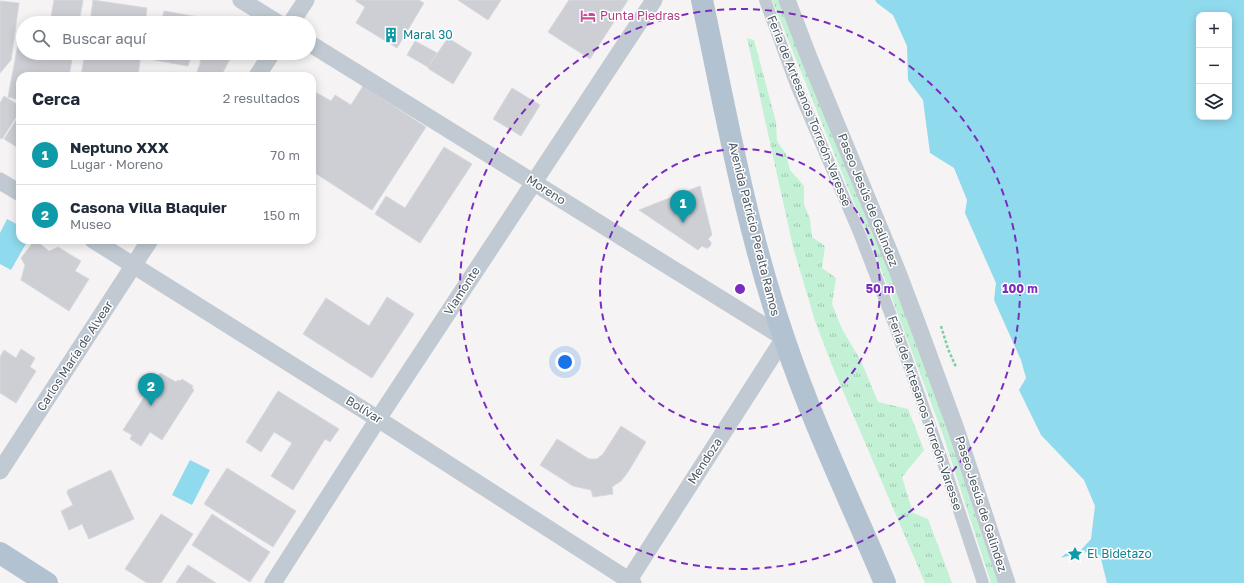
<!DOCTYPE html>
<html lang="es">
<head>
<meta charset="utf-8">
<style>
	:root { --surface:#fff; --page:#f2f2f3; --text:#1f2937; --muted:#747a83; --line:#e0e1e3; --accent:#b45309 }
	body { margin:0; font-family:"Golos Text",sans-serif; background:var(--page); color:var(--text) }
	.controls { position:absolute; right:12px; top:12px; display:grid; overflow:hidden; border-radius:8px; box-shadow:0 2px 10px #0003 }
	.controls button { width:36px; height:36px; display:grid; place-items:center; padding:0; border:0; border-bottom:1px solid var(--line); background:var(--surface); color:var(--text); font:20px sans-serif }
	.you { position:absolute; left:565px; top:362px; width:14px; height:14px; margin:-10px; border:3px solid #fff; border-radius:50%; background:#1a73e8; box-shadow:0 0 0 6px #1a73e833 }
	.badge { display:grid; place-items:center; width:26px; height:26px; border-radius:50%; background:var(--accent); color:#fff; font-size:13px; font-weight:700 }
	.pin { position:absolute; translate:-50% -33px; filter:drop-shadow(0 1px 2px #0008) }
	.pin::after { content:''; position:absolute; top:21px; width:14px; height:12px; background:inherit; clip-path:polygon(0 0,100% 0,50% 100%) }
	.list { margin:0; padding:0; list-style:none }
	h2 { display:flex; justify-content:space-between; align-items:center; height:52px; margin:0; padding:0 16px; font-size:17px }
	h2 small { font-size:13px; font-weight:400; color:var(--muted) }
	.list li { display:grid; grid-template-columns:26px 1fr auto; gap:12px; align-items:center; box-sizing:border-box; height:60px; padding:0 16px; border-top:1px solid var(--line) }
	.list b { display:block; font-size:15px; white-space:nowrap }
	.list p { margin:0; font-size:13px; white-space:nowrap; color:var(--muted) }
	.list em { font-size:13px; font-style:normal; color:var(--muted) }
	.icon { flex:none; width:22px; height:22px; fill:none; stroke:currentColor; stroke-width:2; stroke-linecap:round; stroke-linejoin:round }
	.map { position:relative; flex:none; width:1244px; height:583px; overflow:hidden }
	.search { position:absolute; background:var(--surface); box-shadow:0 2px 10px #0003; left:16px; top:16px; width:300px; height:44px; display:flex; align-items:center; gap:10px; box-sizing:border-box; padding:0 14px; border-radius:22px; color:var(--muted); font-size:15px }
	.panel { position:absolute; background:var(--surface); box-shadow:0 2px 10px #0003; left:16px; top:72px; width:300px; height:172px; border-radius:12px }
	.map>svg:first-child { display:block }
</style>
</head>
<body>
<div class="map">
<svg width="1244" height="583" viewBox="0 0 1244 583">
	<defs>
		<pattern id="grass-tufts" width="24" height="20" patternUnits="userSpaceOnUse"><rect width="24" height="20" fill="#c3f1d5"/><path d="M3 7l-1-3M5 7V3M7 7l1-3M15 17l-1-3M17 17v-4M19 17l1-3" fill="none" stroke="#a0c6b0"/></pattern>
	</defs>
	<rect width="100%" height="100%" fill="#f5f3f3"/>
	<!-- grass -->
	<g fill="url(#grass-tufts)">
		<path d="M772 0H781L874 229 950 433 999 583H991L943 435 883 274Z"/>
		<path d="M747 38 754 40 776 122 777 141 786 154 790 170 804 186V204L810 219 812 237 825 246 822 268 836 278 832 304 842 329 861 361 878 402 908 409 924 450 902 477 913 513 928 519 952 583H925L831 363 815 321 793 247Z"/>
	</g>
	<!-- water -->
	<g fill="#90daee" fill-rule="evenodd">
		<path d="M875 0H1244V583H1107L1100 555 1090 551C1080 554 1070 555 1061 558L1065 554 1079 552 1091 539 1095 506 1084 480 1041 435 1019 390 1026 378 1021 360 994 300 996 283 965 213 967 200 954 168 930 153 923 100 908 80 907 46 893 15 877 3ZM1199 15H1229V117H1199Z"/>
		<path d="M7 219 20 226V240H28L11 270 0 264V233Z"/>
		<path d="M190 460 210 470 192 505 172 495Z"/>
	</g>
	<!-- building -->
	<g fill="#cdcfd5" stroke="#d7d9de">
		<path d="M54 0H83L79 23H50Z"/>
		<path d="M93 0 147 8 145 23H90Z"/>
		<path d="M356 0H419L424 3 397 48 356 23 365 7 356 1Z"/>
		<path d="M458 0H501L488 20Z"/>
		<path d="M569 0H628L590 59 548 32Z"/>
		<path d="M0 1 19 3 11 60 0 73Z"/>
		<path d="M164 11 232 23H161Z"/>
		<path d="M22 24H23V53H73L69 76H20V100L8 97Z"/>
		<path d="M448 38 472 53 453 84 429 69 428 67Z"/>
		<path d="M415 41 437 53 428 67 407 55Z"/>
		<path d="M85 53H141L138 76H81Z"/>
		<path d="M156 53H192L188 66 154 60Z"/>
		<path d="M201 53H233L221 76H203L197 72 200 64Z"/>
		<path d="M363 86 426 127 372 210 312 171V95L317 93 331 101 335 95 351 105Z"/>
		<path d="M512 88 540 105 521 136 493 119Z"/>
		<path d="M4 96 20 106V111L2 139 0 138V103Z"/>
		<path d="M20 114V149L4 139Z"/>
		<path d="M444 147 472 164 420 243 375 214 386 196 405 208Z"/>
		<path d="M700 186 712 235 708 239 711 242V245L708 248H706L702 246 698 250 639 210Z"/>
		<path d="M35 240 49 251 58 247 81 261 75 271 89 279 69 311 21 280 25 265 21 258Z"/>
		<path d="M387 297 414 314 372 378 303 334 326 298 369 326Z"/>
		<path d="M21 349 35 358 30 367 36 371 16 403 0 393V357L4 350 16 358Z"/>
		<path d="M160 373 176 382 178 380 180 381 182 379 193 386 192 388 194 390 162 440 150 432 141 446 130 439 132 435 123 430Z"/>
		<path d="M278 391 339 429 330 442 325 439 293 490 271 476 292 443 274 432 261 452 246 442Z"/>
		<path d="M621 426 646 442 628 472 621 481 612 487 613 494 593 497 591 490 573 486 540 465 557 439 589 459H597L603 454Z"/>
		<path d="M227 468 296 511 273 547 204 504Z"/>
		<path d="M111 470 134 519 89 539 82 524 69 530 61 511 73 505 67 493 68 490Z"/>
		<path d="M161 514 193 534 161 583H147L125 569Z"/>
		<path d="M212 514 270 552 250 582 192 545Z"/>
		<path d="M188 565 216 583H176Z"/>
	</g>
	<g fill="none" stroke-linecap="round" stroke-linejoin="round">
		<!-- path -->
		<path stroke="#7ad0a6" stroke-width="2.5" stroke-dasharray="3 2" stroke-linecap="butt" d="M941 326 948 349 956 367"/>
		<!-- pedestrian -->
		<path stroke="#c1cad2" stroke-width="12" d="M765 0 796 85 860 235 895 326 948 477 983 583"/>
		<!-- minor -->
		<g stroke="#c1cad2" stroke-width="17">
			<path d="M241 0 278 23"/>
			<path d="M787 0 810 60 897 270 916 320 956 429 1007 583"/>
			<path d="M291 23 306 0"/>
			<path d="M309 43 784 338 627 583"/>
			<path d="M257 76 272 53"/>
			<path d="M0 181 20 193"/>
			<path d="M93 240 378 419 633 583"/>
			<path d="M0 471 150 240"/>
			<path d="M273 583 378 419 654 0"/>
		</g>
		<!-- primary -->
		<g stroke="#b3c2d1" stroke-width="22">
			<path d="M702 0C726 113 746 228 784 338 812 422 851 502 885 583"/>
			<path d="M0 553 47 583"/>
		</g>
	</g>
	<!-- distance rings -->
	<g fill="none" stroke="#7b2cbf" stroke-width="2" stroke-dasharray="7 5">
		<circle cx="740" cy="289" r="140"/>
		<circle cx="740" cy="289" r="280"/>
	</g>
	<!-- icons -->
	<defs>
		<g id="hotel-bare" transform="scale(1.2)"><path d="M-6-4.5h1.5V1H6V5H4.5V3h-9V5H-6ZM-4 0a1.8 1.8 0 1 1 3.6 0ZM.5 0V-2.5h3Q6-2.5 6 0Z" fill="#d1479c" stroke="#fff" stroke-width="2.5" paint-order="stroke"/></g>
		<g id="building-bare" transform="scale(1.2)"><path d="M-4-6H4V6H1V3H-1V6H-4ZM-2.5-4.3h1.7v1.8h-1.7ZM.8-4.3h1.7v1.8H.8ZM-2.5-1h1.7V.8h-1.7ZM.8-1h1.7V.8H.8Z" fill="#0f9aa8" stroke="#fff" stroke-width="2.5" paint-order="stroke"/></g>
		<g id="sight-bare" transform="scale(1.2)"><path d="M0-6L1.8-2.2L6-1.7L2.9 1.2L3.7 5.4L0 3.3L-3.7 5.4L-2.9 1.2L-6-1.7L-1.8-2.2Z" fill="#0f9aa8" stroke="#fff" stroke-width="2.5" paint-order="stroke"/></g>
	</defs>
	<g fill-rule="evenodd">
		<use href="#hotel-bare" x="588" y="16"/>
		<use href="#building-bare" x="391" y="35"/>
		<use href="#sight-bare" x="1075" y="554"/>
	</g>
	<g text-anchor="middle" stroke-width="3" stroke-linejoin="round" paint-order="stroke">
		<!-- hotel labels -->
		<g font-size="12" fill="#b23c85" stroke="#fff" text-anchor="start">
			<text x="600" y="20">Punta Piedras</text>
		</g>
		<!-- culture labels -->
		<g font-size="12" fill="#0d838f" stroke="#fff" text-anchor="start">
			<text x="403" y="39">Maral 30</text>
			<text x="1087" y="558">El Bidetazo</text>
		</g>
		<!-- street labels -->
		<g font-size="12" fill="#4a5661" stroke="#fff">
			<text transform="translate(809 111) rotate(68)" y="4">Feria de Artesanos Torreón-Varesse</text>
			<text transform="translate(546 190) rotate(32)" y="4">Moreno</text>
			<text transform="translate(868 200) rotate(68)" y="4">Paseo Jesús de Galindez</text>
			<text transform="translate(754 229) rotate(76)" y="4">Avenida Patricio Peralta Ramos</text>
			<text transform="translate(462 291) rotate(-57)" y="4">Viamonte</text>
			<text transform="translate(75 356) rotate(-57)" y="4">Carlos María de Alvear</text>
			<text transform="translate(364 410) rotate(32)" y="4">Bolívar</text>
			<text transform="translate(925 413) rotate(71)" y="4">Feria de Artesanos Torreón-Varesse</text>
			<text transform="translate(705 461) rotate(-57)" y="4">Mendoza</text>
			<text transform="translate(981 504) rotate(72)" y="4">Paseo Jesús de Galindez</text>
		</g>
	</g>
	<circle cx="740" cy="289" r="6" fill="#7b2cbf" stroke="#fff" stroke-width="2"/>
	<g font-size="12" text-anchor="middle" font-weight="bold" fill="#7b2cbf" stroke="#fff" stroke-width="3" stroke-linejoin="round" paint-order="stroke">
		<text x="880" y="293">50 m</text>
		<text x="1020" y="293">100 m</text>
	</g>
</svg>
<div class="controls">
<button>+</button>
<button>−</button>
<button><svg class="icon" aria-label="layers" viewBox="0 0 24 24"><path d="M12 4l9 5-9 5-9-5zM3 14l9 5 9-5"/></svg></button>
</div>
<div class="you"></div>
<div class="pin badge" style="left:683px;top:223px;background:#0f9aa8">1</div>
<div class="pin badge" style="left:151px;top:406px;background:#0f9aa8">2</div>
<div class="search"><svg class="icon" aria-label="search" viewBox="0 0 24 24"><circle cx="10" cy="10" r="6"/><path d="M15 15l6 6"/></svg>Buscar aquí</div>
<section class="panel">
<h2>Cerca<small>2 resultados</small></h2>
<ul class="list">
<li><span class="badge" style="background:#0f9aa8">1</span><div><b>Neptuno XXX</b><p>Lugar · Moreno</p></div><em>70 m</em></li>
<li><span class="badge" style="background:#0f9aa8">2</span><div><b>Casona Villa Blaquier</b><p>Museo</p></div><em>150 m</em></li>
</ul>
</section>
</div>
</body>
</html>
